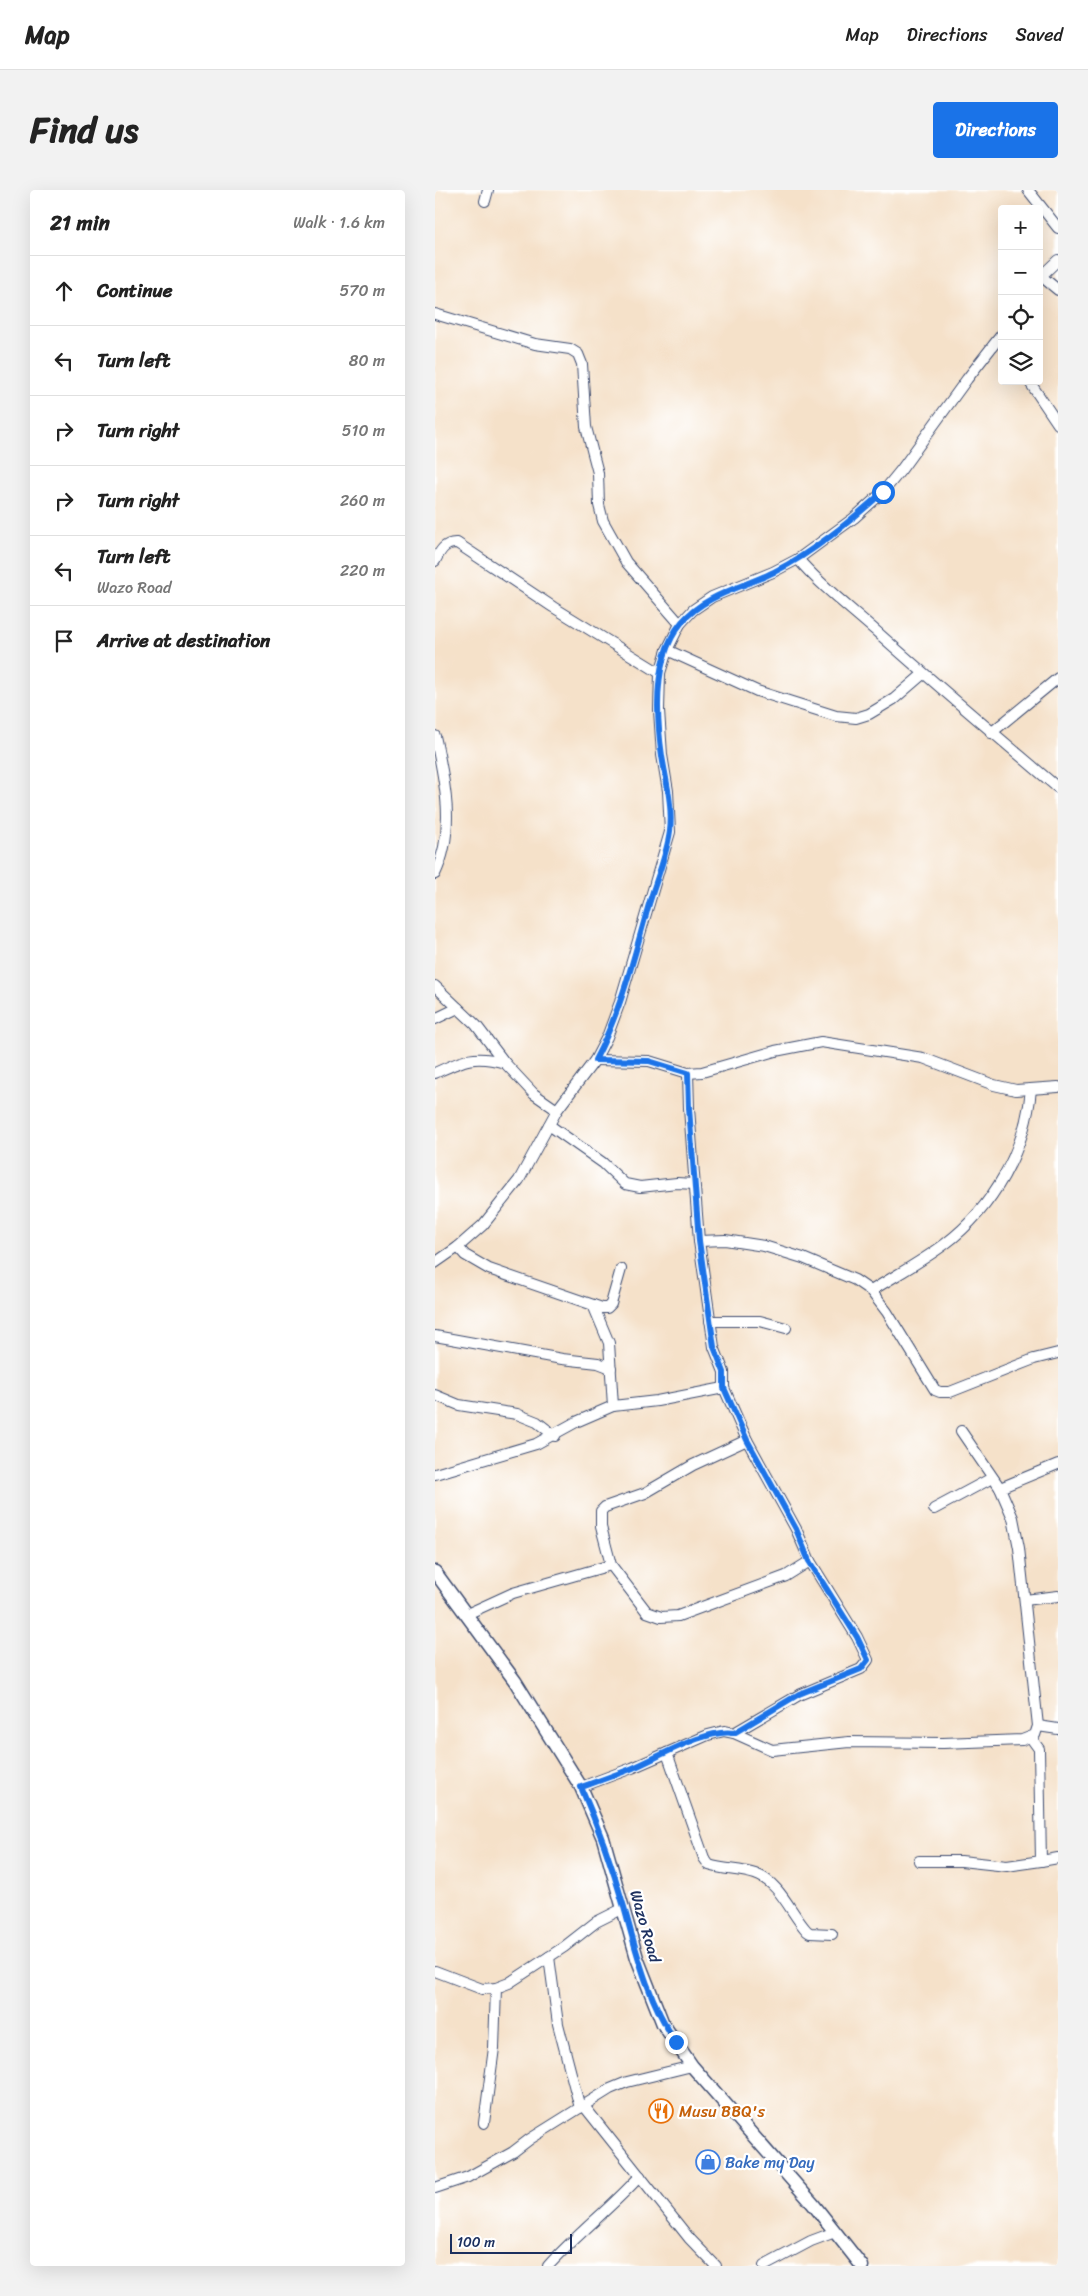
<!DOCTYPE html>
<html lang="en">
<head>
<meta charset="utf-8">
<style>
	:root { --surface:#fff; --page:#f2f2f2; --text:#222; --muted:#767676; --line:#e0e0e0; --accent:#1a73e8 }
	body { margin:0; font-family:Sriracha,sans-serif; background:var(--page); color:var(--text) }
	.controls { position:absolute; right:15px; top:15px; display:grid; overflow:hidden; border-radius:5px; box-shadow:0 5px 20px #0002 }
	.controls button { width:45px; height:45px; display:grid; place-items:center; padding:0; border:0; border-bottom:1px solid var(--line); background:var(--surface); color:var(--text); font:25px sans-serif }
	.scale { position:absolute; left:15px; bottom:12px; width:122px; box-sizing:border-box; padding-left:5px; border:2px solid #1b2f5e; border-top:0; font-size:14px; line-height:18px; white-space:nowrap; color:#1b2f5e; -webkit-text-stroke:4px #fff; paint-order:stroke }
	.stop { position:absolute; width:15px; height:15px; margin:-11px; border:4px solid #1a73e8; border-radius:50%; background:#fff }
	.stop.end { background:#1a73e8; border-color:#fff; box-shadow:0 1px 5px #0008 }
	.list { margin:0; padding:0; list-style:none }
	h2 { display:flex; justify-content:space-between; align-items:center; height:65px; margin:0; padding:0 20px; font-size:21px }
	h2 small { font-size:16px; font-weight:400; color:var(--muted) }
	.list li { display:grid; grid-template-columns:32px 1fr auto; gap:15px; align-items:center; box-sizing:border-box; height:70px; padding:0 20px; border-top:1px solid var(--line) }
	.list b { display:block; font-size:19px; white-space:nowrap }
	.list p { margin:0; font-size:16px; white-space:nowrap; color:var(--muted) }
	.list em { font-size:16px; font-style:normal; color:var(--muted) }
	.icon { flex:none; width:28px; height:28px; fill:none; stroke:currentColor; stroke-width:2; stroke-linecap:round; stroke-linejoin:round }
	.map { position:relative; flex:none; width:623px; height:2076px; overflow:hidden; border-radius:5px }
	header { display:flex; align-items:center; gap:30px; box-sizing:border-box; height:70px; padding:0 25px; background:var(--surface); border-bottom:1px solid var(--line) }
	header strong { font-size:24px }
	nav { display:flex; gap:28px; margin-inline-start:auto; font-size:18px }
	.intro { display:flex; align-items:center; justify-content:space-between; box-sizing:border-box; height:120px; padding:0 30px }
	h1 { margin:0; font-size:35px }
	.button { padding:12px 22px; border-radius:5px; background:var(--accent); color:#fff; font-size:18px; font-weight:700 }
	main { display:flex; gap:30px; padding:0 30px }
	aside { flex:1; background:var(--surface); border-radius:5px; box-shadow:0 5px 20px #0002 }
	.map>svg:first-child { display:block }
</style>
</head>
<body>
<header>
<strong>Map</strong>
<nav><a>Map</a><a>Directions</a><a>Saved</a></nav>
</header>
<div class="intro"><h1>Find us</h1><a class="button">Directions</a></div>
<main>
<aside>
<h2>21 min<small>Walk · 1.6 km</small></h2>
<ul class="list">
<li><svg class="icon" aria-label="ahead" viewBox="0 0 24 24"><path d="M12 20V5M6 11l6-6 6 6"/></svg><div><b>Continue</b></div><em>570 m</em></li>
<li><svg class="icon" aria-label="left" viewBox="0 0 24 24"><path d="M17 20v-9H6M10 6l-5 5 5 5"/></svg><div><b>Turn left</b></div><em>80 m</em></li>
<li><svg class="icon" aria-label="right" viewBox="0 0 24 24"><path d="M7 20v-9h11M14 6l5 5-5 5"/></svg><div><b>Turn right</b></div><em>510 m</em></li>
<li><svg class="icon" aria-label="right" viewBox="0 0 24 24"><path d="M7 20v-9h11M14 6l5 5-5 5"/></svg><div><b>Turn right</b></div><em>260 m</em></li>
<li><svg class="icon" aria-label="left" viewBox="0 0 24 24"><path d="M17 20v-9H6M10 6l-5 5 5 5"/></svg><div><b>Turn left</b><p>Wazo Road</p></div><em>220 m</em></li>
<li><svg class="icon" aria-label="arrive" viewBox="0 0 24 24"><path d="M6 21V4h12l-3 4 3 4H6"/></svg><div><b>Arrive at destination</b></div></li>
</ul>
</aside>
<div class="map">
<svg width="623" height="2076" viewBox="0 0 623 2076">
	<rect width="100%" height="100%" fill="#fff"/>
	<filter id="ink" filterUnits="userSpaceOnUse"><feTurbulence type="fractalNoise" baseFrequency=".02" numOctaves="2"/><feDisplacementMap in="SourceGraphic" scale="10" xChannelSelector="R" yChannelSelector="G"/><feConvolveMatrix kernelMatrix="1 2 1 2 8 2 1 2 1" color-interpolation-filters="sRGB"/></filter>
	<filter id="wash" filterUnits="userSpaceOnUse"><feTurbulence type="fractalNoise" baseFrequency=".0096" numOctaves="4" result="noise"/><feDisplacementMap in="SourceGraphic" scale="20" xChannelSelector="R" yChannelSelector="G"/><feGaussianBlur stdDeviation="1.12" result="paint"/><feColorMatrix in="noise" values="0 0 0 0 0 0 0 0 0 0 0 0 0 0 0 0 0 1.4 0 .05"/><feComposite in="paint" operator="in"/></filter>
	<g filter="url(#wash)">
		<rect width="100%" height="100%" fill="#f5e1c9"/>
	</g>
	<g filter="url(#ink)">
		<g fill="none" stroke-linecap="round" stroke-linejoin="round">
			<!-- minor casing -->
			<g stroke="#3c4a6e" stroke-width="12">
				<g id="minor">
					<path d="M593 0 623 38"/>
					<path d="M50 11 53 0"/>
					<path d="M606 86 623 100"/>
					<path d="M604 88 623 70"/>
					<path d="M0 124 100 154 135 159 143 164 147 174 151 237 163 283 164 315 168 331 191 372 245 434"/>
					<path d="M594 191 623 234"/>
					<path d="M363 369C386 396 414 417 441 441 501 495 562 546 623 598"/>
					<path d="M0 371C5 361 10 352 22 353L118 417 225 483"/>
					<path d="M232 460 322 501 401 526 421 528 434 524 459 509 488 484"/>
					<path d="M556 543 623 488"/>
					<path d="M0 546C10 591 21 641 0 684"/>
					<path d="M0 796 41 835 70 873 99 904 122 920"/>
					<path d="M0 829 23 818"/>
					<path d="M160 870 214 871 253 883 267 882 340 861 386 852 488 868 559 895 581 900 623 897"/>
					<path d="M0 883C28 870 39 864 70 873"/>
					<path d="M253 883 254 918 264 1051 279 1157 289 1182V1198L312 1250 361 1339 375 1371 422 1447 433 1470 426 1479 364 1505 299 1543"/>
					<path d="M114 935 168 973 190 994 205 997 242 993 259 994"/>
					<path d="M264 1051 290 1050 329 1056 368 1068 420 1090 436 1101 452 1122 500 1200 505 1202H515L599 1169 623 1163"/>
					<path d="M23 1057 30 1065 54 1079 167 1118H172L176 1114 186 1079"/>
					<path d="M0 1073 23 1057 48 1035 84 990 122 920 160 870 172 847 185 812 235 642 233 601 227 565 224 520 225 483 232 460 245 434 258 420 277 407 338 382 363 369 419 328 448 302 466 280 532 189 567 144"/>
					<path d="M436 1101C461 1085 486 1072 510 1054 558 1018 591 959 596 899"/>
					<path d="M158 1115 174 1153 178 1216"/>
					<path d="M275 1131H325L351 1138"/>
					<path d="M0 1146 127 1169 163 1173 176 1178"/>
					<path d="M0 1205 24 1215 82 1224 102 1232 120 1246"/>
					<path d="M312 1250 258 1275 210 1303 170 1317 166 1321V1337L176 1375 212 1422 226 1427 243 1426 351 1386 375 1371"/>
					<path d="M0 1284 101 1254 141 1232 178 1216 222 1211 289 1198"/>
					<path d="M565 1298 623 1274"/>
					<path d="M499 1319 557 1288"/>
					<path d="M590 1410 623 1406"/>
					<path d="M32 1424 78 1403 176 1375"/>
					<path d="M603 1536 623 1539"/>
					<path d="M232 1563 269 1668 274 1675C289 1680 305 1679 320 1684 345 1692 356 1724 372 1741L375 1743 397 1744"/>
					<path d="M146 1597 197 1578 273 1545 289 1541 299 1543 337 1560 414 1552 508 1553 587 1550 600 1545 603 1536 584 1358 578 1328 565 1298 526 1241"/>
					<path d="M484 1671H526L572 1676 606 1671 604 1559 596 1548"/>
					<path d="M606 1671 623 1668"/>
					<path d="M114 1767 123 1834 145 1918"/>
					<path d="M0 1781 47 1799 61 1798 74 1793 129 1757 161 1732 189 1718"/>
					<path d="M149 1916 254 2048 281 2076"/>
					<path d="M49 1933 59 1858 61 1798"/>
					<path d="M0 1998 33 1987 78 1962 95 1949 175 1899 192 1892 257 1876"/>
					<path d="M113 2076C142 2044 176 2018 205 1986"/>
					<path d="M329 2076 376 2051 400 2042"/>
				</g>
			</g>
			<!-- major casing -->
			<g stroke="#3c4a6e" stroke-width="15">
				<path id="major" d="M0 1382 80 1491 146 1597 168 1648 202 1768 228 1834 257 1876 378 2014 427 2076"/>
			</g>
			<!-- minor -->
			<use href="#minor" stroke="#fff" stroke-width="10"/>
			<!-- major -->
			<use href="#major" stroke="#fff" stroke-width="12"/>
		</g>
	</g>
	<g fill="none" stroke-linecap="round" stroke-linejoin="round" filter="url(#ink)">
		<!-- route -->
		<path stroke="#1a73e8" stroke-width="6" d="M241 1852C213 1811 202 1764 189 1717 177 1675 163 1636 146 1597 163 1591 181 1585 198 1578 224 1567 272 1538 299 1543L364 1504 426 1479 433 1470 422 1447 374 1371 361 1339 312 1250 289 1198V1182L279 1157 264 1051 254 918 253 883 214 871 160 870C186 821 199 767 214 714 221 690 232 665 235 641 238 616 231 591 227 566 221 525 218 466 247 432 271 404 307 398 339 382 379 362 414 332 448 302"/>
	</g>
	<!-- icons -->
	<defs>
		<g id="restaurant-ring" transform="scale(1.25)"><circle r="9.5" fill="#fff" stroke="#e8710a" stroke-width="1.5"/><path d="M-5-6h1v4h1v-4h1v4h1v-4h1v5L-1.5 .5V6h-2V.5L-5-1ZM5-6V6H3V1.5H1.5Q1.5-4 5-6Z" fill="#e8710a"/></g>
		<g id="shop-ring" transform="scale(1.25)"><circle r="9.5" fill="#fff" stroke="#3f7fe0" stroke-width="1.5"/><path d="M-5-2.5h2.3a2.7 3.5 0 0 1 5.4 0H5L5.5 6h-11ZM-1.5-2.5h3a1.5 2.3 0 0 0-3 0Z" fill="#3f7fe0"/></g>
	</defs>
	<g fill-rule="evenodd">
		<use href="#restaurant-ring" x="226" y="1921"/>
		<use href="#shop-ring" x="273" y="1972"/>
	</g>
	<g text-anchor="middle" stroke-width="4.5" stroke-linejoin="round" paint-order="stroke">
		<!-- street labels -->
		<g font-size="16" fill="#1b2f5e" stroke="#fff">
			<text transform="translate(211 1736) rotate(74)" y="6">Wazo Road</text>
		</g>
		<!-- food labels -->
		<g font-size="16" fill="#c56008" stroke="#fff" text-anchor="start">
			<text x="244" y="1927">Musu BBQ's</text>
		</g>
		<!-- shop labels -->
		<g font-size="16" fill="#366cbe" stroke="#fff" text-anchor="start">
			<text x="290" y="1978">Bake my Day</text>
		</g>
	</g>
</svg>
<div class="controls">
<button>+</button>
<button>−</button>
<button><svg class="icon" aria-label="locate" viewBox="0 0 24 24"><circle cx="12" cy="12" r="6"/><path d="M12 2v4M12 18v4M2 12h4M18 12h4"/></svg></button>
<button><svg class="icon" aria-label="layers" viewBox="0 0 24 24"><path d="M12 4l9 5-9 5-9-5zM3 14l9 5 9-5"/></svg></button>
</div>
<div class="scale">100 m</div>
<div class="stop" style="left:448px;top:302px"></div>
<div class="stop end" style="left:241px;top:1852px"></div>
</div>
</main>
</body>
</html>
